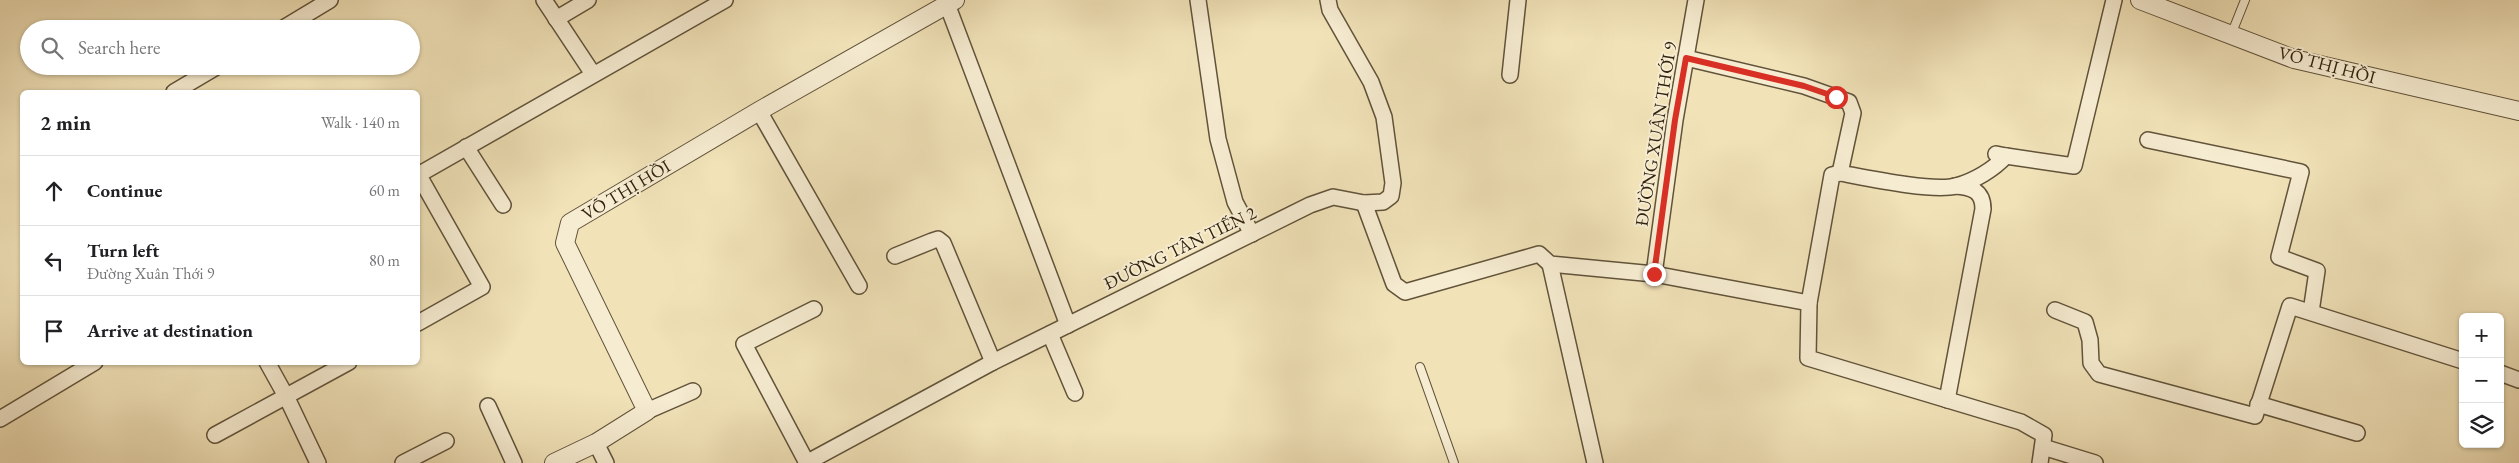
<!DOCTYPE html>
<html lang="en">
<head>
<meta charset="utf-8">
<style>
	:root { --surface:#fff; --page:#f2f2f2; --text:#202124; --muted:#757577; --line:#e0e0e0 }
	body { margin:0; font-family:"EB Garamond",serif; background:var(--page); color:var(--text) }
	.controls { position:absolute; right:15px; bottom:15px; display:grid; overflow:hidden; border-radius:8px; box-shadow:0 1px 4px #0004 }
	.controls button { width:45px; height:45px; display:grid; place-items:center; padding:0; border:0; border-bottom:1px solid var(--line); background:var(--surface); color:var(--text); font:25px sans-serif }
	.stop { position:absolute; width:15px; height:15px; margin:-11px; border:4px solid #d93025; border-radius:50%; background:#fff }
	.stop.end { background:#d93025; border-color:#fff; box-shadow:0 1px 5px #0008 }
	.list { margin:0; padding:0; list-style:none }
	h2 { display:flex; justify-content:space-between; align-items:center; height:65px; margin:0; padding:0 20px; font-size:21px }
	h2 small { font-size:16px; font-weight:400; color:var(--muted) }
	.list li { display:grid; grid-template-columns:32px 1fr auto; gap:15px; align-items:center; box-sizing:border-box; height:70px; padding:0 20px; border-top:1px solid var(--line) }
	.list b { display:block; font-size:19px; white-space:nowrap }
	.list p { margin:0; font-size:16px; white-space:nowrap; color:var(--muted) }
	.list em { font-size:16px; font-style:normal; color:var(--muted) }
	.icon { flex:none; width:28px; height:28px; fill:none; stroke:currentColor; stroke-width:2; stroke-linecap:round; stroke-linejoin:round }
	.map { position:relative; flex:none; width:2519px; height:463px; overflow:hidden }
	.search { position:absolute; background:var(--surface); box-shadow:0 1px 4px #0004; left:20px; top:20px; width:400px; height:55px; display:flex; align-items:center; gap:12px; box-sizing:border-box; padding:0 18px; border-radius:28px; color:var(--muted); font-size:19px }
	.panel { position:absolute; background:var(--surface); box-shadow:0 1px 4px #0004; left:20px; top:90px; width:400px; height:275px; border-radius:8px }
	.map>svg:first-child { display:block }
</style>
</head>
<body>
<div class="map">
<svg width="2519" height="463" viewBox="0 0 2519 463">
	<rect width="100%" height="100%" fill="#f1e2b8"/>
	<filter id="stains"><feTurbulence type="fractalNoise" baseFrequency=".004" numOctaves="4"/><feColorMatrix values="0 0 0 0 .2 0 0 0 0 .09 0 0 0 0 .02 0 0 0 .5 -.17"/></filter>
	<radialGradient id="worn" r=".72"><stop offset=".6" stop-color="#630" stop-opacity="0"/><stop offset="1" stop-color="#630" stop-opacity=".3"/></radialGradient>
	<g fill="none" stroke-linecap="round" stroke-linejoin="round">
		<!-- service casing -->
		<g stroke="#61533a" stroke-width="10">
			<g id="service">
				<path d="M2231 35 2245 0"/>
				<path d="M1420 367 1454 463"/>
			</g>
		</g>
		<!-- minor casing -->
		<g stroke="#61533a" stroke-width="18">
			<g id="minor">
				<path d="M544 0 593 74"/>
				<path d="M1198 0 1218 139 1235 202 1252 234"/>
				<path d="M947 4 1068 325"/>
				<path d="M556 19 588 0"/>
				<path d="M282 29 330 0"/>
				<path d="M1686 58 1804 86 1849 102 1853 113 1840 173"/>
				<path d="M1510 75 1518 0"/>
				<path d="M174 92 218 66"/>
				<path d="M759 111 859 286"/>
				<path d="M2148 140 2301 172 2279 257 2317 271 2311 312"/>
				<path d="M466 147 503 205"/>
				<path d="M2006 156 2074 166 2114 0"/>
				<path d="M418 175 725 0"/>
				<path d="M1364 203 1394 284 1405 292 1539 254 1550 264 1654 274 1809 303 1808 358 2021 422 2044 435 2040 463"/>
				<path d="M895 256 932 241 938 239 943 243 993 362"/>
				<path d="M1550 264 1595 463"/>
				<path d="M1654 274 1675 120 1696 0"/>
				<path d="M1809 303 1832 175 1840 173C1867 178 1932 192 1956 186 1974 181 1993 170 2006 156L1996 154"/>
				<path d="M2055 310 2085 322 2090 340 2091 363 2099 374 2255 416 2290 306 2463 361"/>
				<path d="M418 323 482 287 418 174"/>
				<path d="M1050 334 1075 393"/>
				<path d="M267 362 287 398 318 463"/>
				<path d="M2500 373 2519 380"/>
				<path d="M1947 400 1983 209C1983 191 1972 187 1955 186"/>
				<path d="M2258 404 2357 433"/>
				<path d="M488 406 514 463"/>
				<path d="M647 411 693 391"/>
				<path d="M0 419 95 362"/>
				<path d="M215 435 349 362"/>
				<path d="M596 443 606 463"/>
				<path d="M2043 447 2095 463"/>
				<path d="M403 463 446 441"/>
				<path d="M806 463 993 362 1310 205 1333 197 1364 203 1383 202 1391 196 1393 183 1384 117 1371 82 1330 10 1328 0"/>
				<path d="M807 463 744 344 814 309"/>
			</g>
		</g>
		<!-- tertiary casing -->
		<g stroke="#61533a" stroke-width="20">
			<g id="tertiary">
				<path d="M2140 0 2294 59 2519 111"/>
				<path d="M554 463 596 443 647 411 565 243 570 223 759 111 955 0"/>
			</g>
		</g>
		<!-- service -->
		<use href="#service" stroke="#f6ecd1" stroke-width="8"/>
		<!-- minor -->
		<use href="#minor" stroke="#f6ecd1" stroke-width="15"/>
		<!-- tertiary -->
		<use href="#tertiary" stroke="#f6ecd1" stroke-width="18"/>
	</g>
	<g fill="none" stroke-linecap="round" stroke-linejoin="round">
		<!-- route -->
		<path stroke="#d93025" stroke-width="6" d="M1654 274 1675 120 1686 58 1804 86 1836 97"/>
	</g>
	<g text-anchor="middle" stroke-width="4" stroke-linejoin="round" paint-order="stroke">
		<!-- street labels -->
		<g font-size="18" fill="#312310" stroke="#f6ecd1">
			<text transform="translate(2327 65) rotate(15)" y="6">VÕ THỊ HỒI</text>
			<text transform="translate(1656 134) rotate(-81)" y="6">ĐƯỜNG XUÂN THỚI 9</text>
			<text transform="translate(626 190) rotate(-31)" y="6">VÕ THỊ HỒI</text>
			<text transform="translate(1180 248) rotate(-26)" y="6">ĐƯỜNG TÂN TIẾN 2</text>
		</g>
	</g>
	<rect width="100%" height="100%" filter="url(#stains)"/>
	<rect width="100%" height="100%" fill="url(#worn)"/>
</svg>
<div class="controls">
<button>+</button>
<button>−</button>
<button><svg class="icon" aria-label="layers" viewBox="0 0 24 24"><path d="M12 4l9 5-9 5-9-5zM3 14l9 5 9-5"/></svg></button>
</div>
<div class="stop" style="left:1836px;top:97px"></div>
<div class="stop end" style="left:1654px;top:274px"></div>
<div class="search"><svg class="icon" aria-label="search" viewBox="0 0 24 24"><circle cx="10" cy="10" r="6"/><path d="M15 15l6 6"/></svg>Search here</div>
<section class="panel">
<h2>2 min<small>Walk · 140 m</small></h2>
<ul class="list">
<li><svg class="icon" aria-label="ahead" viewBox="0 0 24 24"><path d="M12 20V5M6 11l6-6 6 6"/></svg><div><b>Continue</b></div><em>60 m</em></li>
<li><svg class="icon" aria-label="left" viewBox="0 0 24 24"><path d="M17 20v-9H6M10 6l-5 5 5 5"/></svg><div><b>Turn left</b><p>Đường Xuân Thới 9</p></div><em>80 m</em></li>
<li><svg class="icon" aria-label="arrive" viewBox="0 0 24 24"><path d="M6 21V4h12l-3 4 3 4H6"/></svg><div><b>Arrive at destination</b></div></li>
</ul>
</section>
</div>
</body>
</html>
